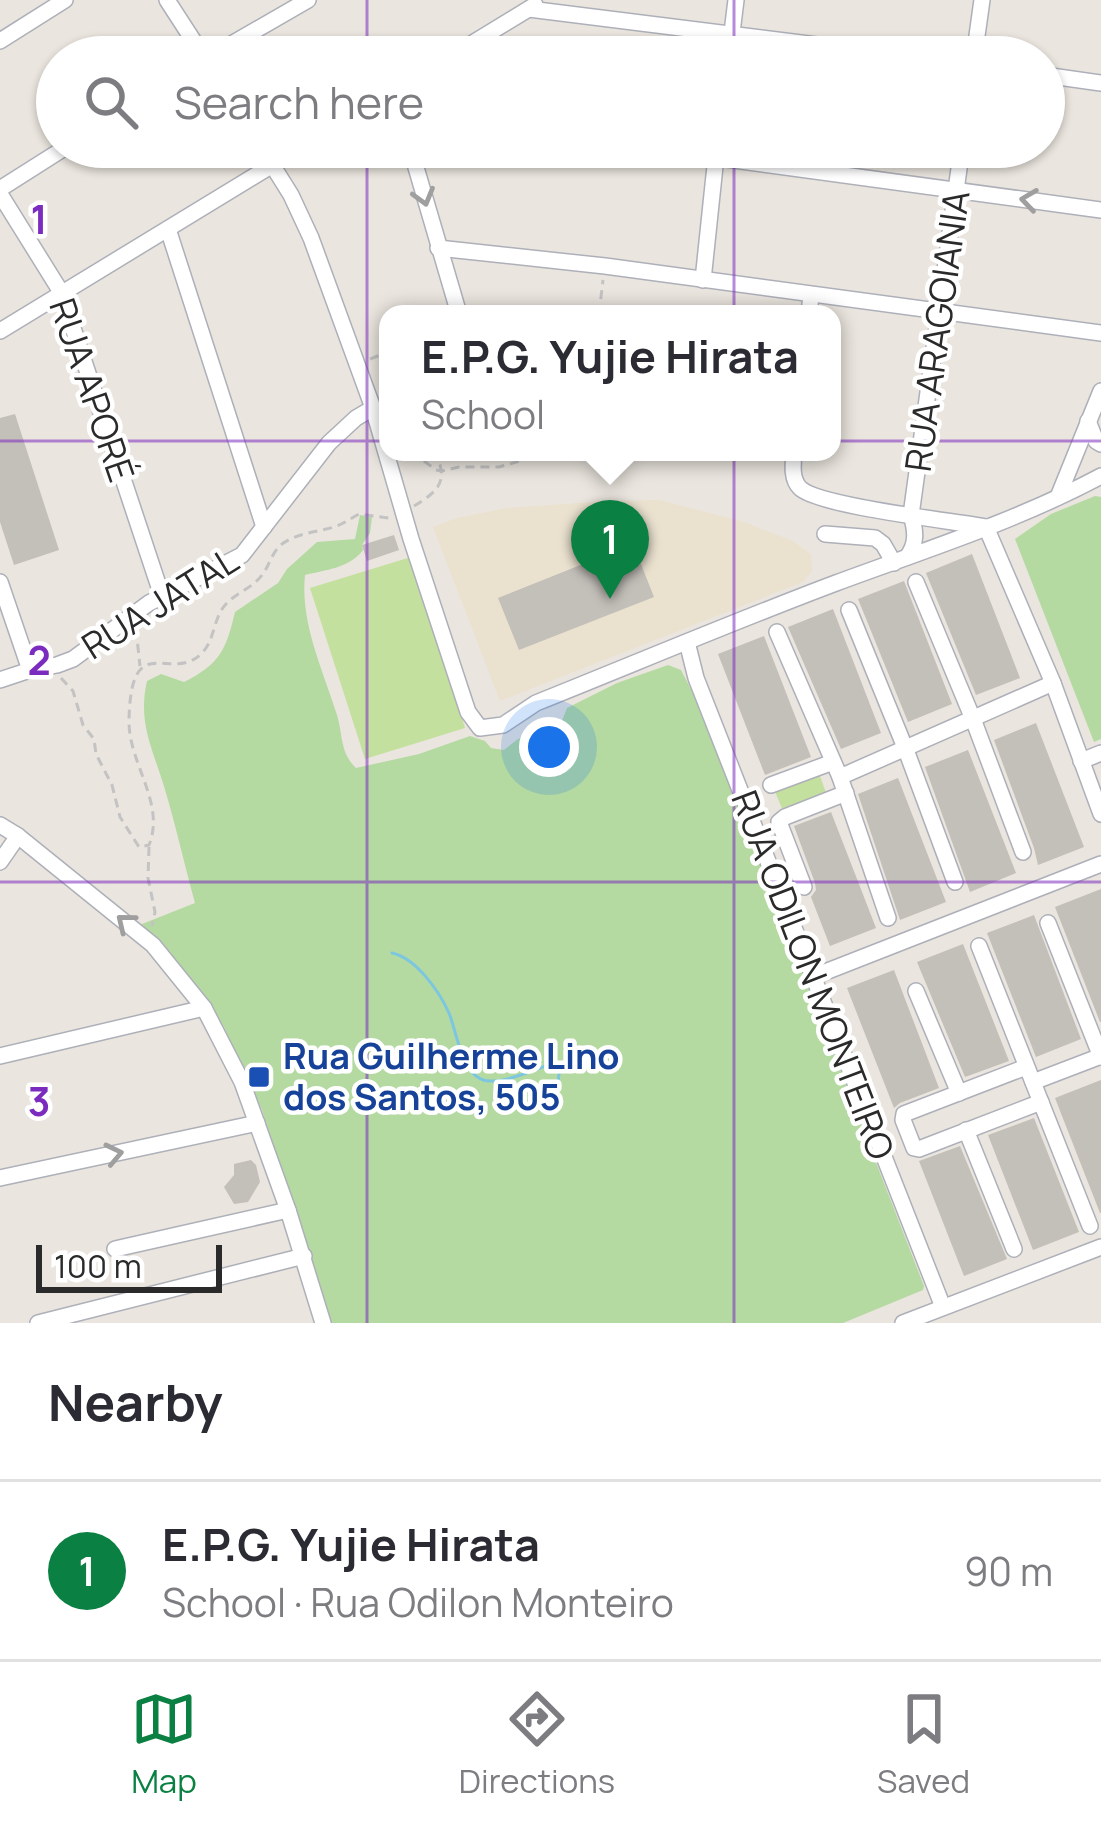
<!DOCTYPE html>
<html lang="en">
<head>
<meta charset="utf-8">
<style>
	:root { --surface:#fff; --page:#f7f7f7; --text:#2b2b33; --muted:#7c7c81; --line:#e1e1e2; --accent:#0b8043 }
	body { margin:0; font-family:Manrope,sans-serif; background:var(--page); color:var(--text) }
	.scale { position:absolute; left:36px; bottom:30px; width:186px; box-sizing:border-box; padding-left:12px; border:6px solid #2a2a2a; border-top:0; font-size:33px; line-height:42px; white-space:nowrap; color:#2a2a2a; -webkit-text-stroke:9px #fff; paint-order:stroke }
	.you { position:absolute; left:549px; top:747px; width:42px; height:42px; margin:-30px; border:9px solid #fff; border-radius:50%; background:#1a73e8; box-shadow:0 0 0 18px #1a73e833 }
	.badge { display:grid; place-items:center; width:78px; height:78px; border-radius:50%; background:var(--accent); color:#fff; font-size:39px; font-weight:700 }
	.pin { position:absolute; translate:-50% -99px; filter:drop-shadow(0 3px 6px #0008) }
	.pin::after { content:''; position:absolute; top:63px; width:42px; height:36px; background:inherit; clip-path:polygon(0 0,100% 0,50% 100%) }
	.popup { position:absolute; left:379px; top:305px; width:462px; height:156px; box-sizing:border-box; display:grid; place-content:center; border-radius:24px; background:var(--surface); filter:drop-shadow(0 3px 9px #0005); font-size:39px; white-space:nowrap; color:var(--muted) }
	.popup b { font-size:45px; color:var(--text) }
	.popup::after { content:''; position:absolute; left:50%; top:100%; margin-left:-24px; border:24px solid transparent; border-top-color:var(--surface) }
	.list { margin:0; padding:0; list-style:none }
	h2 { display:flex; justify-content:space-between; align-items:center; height:156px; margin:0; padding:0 48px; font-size:51px }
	h2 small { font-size:39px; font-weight:400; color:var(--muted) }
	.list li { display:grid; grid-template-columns:78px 1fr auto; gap:36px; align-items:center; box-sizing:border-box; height:180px; padding:0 48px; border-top:3px solid var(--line) }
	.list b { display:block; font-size:45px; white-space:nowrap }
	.list p { margin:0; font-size:39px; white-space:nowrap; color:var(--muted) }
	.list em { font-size:39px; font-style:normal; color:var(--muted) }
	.icon { flex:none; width:66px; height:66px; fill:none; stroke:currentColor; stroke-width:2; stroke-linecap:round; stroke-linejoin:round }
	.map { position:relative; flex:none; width:1101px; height:1323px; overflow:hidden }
	.search { position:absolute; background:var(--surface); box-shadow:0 3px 9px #0004; left:36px; right:36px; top:36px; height:132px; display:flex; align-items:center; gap:30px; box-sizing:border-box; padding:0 42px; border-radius:66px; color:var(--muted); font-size:45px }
	.sheet { height:336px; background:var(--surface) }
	nav { display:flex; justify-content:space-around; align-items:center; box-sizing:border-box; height:168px; border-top:3px solid var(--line); background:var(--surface); font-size:33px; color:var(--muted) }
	nav a { display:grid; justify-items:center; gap:6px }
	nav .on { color:var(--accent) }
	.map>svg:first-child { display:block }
</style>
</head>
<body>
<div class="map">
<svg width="1101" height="1323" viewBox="0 0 1101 1323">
	<rect width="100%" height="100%" fill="#eae5de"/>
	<!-- education -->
	<path fill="#eae1cf" d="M659 500 744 522 793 541 811 554 812 571 804 581 795 585 500 701 433 527 457 518 507 508 609 501Z"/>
	<!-- green -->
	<g fill="#b4daa1">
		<path d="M1095 496 1101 497V739L1094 742 1015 539 1051 514Z"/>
		<path d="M360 515 372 517 370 533 362 545 363 550C350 568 325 570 305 575 300 623 323 670 337 715 343 735 340 753 356 768L419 754 470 736 485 741 491 748 504 750 518 739 562 721 567 708 617 683 668 665 681 670 695 697 924 1286 923 1290 843 1323H331L262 1110 224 1027 188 976 137 926 195 903C184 863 175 822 163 783 151 745 138 721 147 681L161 674 184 682C220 664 226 650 235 612L278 583 287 569 317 542 355 539Z"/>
	</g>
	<!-- pitch -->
	<g fill="#c4e09e">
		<path d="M411 557 465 728 365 759 310 588Z"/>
		<path d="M819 773 827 796 783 811 774 789Z"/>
	</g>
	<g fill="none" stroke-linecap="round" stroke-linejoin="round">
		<!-- stream -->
		<path stroke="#7dc6e0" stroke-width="3" d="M392 953C416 958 439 991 449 1013 457 1032 462 1081 490 1081 507 1082 537 1069 553 1063L560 1068 557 1087"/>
	</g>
	<!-- building -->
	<g fill="#c3bfb9">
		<path d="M15 414 59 550 14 565 0 522V418Z"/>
		<path d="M394 535 399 550 367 561 362 545Z"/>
		<path d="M633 544 654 597 519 650 498 598Z"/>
		<path d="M972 554 1020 678 976 695 926 573Z"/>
		<path d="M904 581 952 704 908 722 858 599Z"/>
		<path d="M833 609 881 733 841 749 788 627Z"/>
		<path d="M764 636 811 757 765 775 718 654Z"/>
		<path d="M1036 723 1084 847 1038 865 1034 848 994 740Z"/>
		<path d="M968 750 1016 873 970 892 925 767Z"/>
		<path d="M898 778 946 902 900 920 858 794Z"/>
		<path d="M831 812 876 928 830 946 811 897 816 890 815 883 794 826Z"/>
		<path d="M1101 889V1022H1100L1055 907Z"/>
		<path d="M1034 915 1081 1039 1036 1057 987 933Z"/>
		<path d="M963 944 1009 1061 965 1077 917 962Z"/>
		<path d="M894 970 939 1088 900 1103 894 1108 847 988Z"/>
		<path d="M1101 1080V1213H1100L1055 1098Z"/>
		<path d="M1034 1118 1079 1232 1033 1250 988 1135Z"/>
		<path d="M960 1146 1007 1259 964 1276 919 1161Z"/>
		<path d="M251 1160 256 1165 260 1182 248 1202 234 1204 224 1187 234 1175V1164Z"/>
	</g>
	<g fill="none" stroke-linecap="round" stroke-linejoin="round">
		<!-- minor casing -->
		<g stroke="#aeb0b9" stroke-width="18">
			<g id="minor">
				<path d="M167 0 204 57"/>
				<path d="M529 9 913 57"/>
				<path d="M0 41 65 0"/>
				<path d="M209 57 308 0"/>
				<path d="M450 57 535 5"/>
				<path d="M729 57 736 0"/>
				<path d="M974 57 982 0"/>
				<path d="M1044 75 1101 83"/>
				<path d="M261 147 291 195 311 238 373 408 411 539 468 712 480 728 503 725 536 703C636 663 735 621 836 583 925 550 1017 521 1101 476"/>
				<path d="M410 147 459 314"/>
				<path d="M638 147 1101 210"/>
				<path d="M0 189 66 147"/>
				<path d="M0 194 61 292 162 596"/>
				<path d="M168 229 264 527"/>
				<path d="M438 248 605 266 1101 333"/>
				<path d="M703 280 717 147"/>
				<path d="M809 314 811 295"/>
				<path d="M0 331 302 147"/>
				<path d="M1088 421 1096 441 1101 444"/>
				<path d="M794 452C793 464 791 479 800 488 818 506 953 521 986 527L1053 683 1101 814"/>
				<path d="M1058 497 1101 391"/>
				<path d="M825 534 875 538 883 544 894 563"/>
				<path d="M907 557C917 544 916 531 911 515L962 147"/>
				<path d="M0 582 30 670 0 680"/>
				<path d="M916 582 973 719 1023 852"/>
				<path d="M849 610 906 750 955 882"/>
				<path d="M777 632 840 777 888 918"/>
				<path d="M687 642 696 678 943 1307"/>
				<path d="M30 670 57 665 73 659 149 603 242 555 329 443 356 418 373 408"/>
				<path d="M1081 761 1101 753"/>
				<path d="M840 777 1053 683"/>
				<path d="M771 785 833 762"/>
				<path d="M0 825 18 836 153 945 204 1008 242 1082 288 1210 323 1323"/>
				<path d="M0 862 18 836"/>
				<path d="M804 887 779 822 785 817 846 793"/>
				<path d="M1048 923 1101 1057"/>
				<path d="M979 946 1090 1226"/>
				<path d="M815 976 1101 864"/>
				<path d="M916 991 959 1093"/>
				<path d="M0 1056 204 1008"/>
				<path d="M1026 1067 904 1114 903 1120 914 1148 919 1149 1041 1102"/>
				<path d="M1033 1082 1101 1056"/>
				<path d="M966 1130 1014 1249"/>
				<path d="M0 1178 257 1123"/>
				<path d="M115 1249 288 1210"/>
				<path d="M38 1323 304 1256"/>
				<path d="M903 1323 1101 1247"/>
			</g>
		</g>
		<!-- path -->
		<g stroke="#c3c3c3" stroke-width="3" stroke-dasharray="9 6" stroke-linecap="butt">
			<path d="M599 314 603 280"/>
			<path d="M370 359 388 352"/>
			<path d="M388 361 385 368 388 379"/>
			<path d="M388 390V396"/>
			<path d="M412 452 436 470 442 471 459 467H499L551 452"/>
			<path d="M414 506C439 491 449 481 435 452"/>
			<path d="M136 629 140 666"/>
			<path d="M61 678 73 691 83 725 94 739 96 754 112 785 120 817 139 847 149 845C166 803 128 763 129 720 131 626 171 685 202 653 215 640 213 618 226 604 236 593 254 587 262 575 270 565 271 553 282 544 297 533 318 532 334 527 343 524 350 519 359 514L389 518"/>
			<path d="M149 847 148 878 155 912 152 926"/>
		</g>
		<!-- minor -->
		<use href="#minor" stroke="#fff" stroke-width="15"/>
	</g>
	<!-- one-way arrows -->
	<defs><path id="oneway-chevron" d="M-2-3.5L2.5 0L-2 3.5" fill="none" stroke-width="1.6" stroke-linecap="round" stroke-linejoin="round" transform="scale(3)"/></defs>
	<g stroke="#9f9f9f">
		<use href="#oneway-chevron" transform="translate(424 197) rotate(74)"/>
		<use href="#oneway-chevron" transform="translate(1029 200) rotate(-172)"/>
		<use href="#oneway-chevron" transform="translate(125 922) rotate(-141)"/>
		<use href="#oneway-chevron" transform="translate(114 1154) rotate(-12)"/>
	</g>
	<!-- grid -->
	<path fill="none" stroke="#7b2cbf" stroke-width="3" stroke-opacity="0.55" d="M367 0V57M734 0V57M367 147V1323M734 147V1323M0 441H1101M0 882H1101"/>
	<!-- markers -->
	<rect fill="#1a4fb4" stroke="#fff" stroke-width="4.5" x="247" y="1065" width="24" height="24" rx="6"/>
	<g text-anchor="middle" stroke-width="9" stroke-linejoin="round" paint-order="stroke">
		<!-- street labels -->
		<g font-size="36" fill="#2a2a2a" stroke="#fff">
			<text transform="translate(937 331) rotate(-82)" y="13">RUA ARAGOIANIA</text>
			<text transform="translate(92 390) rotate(71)" y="13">RUA APORÉ</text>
			<text transform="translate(160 603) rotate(-32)" y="13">RUA JATAL</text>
			<text transform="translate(813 975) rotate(69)" y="13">RUA ODILON MONTEIRO</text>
		</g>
		<!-- transit labels -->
		<g font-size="36" font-weight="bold" fill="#164399" stroke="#fff" text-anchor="start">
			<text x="283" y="1069">Rua Guilherme Lino<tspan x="283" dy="41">dos Santos, 505</tspan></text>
		</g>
	</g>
	<g font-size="39" text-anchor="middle" font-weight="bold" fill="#7b2cbf" stroke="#fff" stroke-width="9" stroke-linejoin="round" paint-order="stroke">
		<text x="39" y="234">1</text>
		<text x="39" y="675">2</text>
		<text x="39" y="1116">3</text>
	</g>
</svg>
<div class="scale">100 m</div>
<div class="you"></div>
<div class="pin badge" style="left:610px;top:599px">1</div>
<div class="popup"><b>E.P.G. Yujie Hirata</b>School</div>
<div class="search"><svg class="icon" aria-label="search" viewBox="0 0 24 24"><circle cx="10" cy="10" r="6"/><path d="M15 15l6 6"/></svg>Search here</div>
</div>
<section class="sheet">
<h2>Nearby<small></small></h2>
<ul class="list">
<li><span class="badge">1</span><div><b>E.P.G. Yujie Hirata</b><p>School · Rua Odilon Monteiro</p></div><em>90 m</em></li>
</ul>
</section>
<nav>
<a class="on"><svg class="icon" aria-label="map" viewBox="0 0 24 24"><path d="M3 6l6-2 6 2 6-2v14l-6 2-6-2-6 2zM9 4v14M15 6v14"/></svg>Map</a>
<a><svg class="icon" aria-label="directions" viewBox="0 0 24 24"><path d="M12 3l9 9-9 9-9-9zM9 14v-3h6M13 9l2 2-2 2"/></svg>Directions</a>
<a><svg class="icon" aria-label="saved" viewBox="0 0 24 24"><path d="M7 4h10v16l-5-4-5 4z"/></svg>Saved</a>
</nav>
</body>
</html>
